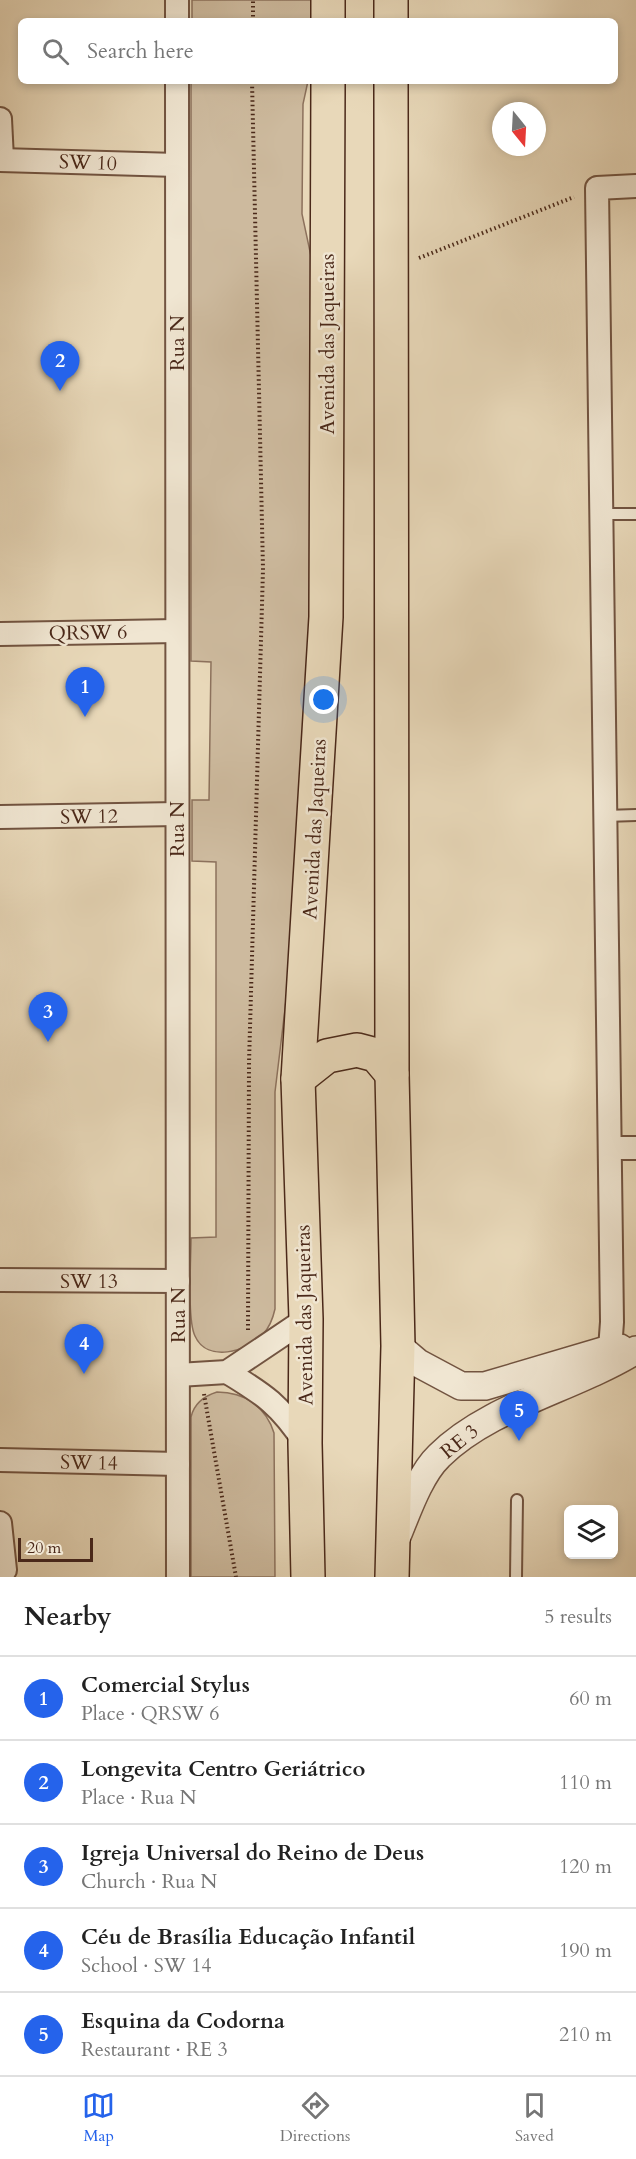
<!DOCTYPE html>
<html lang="en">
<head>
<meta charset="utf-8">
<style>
	:root { --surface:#fff; --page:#f2f2f2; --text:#222; --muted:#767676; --line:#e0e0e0; --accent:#2563eb }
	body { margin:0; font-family:Cardo,serif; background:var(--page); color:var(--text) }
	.controls { position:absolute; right:18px; bottom:18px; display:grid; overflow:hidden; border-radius:9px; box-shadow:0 3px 9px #0003 }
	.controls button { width:54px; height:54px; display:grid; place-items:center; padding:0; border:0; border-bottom:2px solid var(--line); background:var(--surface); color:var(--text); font:30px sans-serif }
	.compass { position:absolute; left:492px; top:102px; width:54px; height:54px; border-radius:50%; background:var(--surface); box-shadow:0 3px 9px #0003; rotate:162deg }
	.scale { position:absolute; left:18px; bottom:15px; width:75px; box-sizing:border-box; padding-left:6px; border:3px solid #4a2819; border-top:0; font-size:16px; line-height:21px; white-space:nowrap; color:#4a2819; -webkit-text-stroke:4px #f0e6d2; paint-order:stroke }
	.you { position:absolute; left:324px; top:700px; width:21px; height:21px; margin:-15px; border:4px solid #fff; border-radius:50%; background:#1a73e8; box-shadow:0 0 0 9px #1a73e833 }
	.badge { display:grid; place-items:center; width:39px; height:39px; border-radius:50%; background:var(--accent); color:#fff; font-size:20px; font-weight:700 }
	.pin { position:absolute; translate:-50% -50px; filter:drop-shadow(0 2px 3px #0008) }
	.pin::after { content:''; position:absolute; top:32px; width:21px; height:18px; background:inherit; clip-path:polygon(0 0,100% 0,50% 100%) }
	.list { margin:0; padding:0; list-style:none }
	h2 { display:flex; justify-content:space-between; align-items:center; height:78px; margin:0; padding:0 24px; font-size:26px }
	h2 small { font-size:20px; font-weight:400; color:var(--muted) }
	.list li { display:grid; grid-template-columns:39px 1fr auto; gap:18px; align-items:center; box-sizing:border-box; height:84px; padding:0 24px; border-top:2px solid var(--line) }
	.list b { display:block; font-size:22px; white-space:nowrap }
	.list p { margin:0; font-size:20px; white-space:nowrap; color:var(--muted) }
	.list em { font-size:20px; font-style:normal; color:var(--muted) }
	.icon { flex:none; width:33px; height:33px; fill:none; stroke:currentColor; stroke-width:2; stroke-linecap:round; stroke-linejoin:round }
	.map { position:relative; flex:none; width:636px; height:1577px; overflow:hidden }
	.search { position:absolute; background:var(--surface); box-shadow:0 3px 9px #0003; left:18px; right:18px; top:18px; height:66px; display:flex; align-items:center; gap:15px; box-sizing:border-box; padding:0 21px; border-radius:9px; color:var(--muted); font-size:22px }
	.sheet { height:498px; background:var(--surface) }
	nav { display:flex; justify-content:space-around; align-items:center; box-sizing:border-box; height:84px; border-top:2px solid var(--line); background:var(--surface); font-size:16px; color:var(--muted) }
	nav a { display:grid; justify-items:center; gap:3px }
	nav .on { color:var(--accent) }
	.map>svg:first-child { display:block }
</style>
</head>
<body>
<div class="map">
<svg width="636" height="1577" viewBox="0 0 636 1577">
	<rect width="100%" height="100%" fill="#e8d8b9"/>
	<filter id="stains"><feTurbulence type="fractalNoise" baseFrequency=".00333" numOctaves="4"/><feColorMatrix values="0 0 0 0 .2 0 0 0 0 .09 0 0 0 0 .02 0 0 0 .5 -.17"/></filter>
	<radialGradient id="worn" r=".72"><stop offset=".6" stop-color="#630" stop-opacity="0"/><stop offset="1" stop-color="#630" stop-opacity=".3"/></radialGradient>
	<!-- green -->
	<g fill="#cdba9e" stroke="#8c715c" stroke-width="1.5">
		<rect x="192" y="0" width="123" height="21"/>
		<path d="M191 81H308L303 104 302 214 315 275V600L293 943 275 1092V1309C273 1318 270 1327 263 1334 247 1352 207 1363 195 1336 187 1320 191 1259 191 1238L216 1237V862L192 861V800H209L211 662 191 661Z"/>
		<path d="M217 1392C245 1392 266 1407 274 1433L275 1577H191V1417C194 1404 204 1396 217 1392Z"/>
	</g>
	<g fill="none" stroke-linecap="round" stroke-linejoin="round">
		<!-- service casing -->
		<g stroke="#725441" stroke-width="14">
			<g id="service">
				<path d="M601 514H636"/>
				<path d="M605 816 636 815"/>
				<path d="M516 1577 517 1500"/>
			</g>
		</g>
		<!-- minor casing -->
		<g stroke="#725441" stroke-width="26">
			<g id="minor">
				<path d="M177 0V21"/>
				<path d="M177 81 178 1577"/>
				<path d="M0 119 2 159"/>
				<path d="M0 160 177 165"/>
				<path d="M0 634 177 631"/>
				<path d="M0 817 177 814"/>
				<path d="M610 1148H636"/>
				<path d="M0 1280 178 1281"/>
				<path d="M612 1365 610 1349 612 1322 597 188 636 186"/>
				<path d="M227 1372C265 1395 280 1405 305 1443"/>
				<path d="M178 1375 227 1372 306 1319"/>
				<path d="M0 1460 178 1464"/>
				<path d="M0 1523 5 1570"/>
			</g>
		</g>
		<!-- tertiary casing -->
		<g stroke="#725441" stroke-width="30">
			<g id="tertiary">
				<path d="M398 1346 418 1363 461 1386H485L610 1349 620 1348"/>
				<path d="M395 1541C406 1515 419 1475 439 1456 489 1406 575 1388 636 1350"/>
			</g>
		</g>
		<!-- primary casing -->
		<g stroke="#4a2819" stroke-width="36">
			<g id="primary">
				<path d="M328 21V0"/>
				<path d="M391 21V0"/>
				<path d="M391 81 392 1074 398 1346 392 1577"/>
				<path d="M298 1079 327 1056 357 1050 376 1055 392 1074"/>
				<path d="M308 1577 305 1443 306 1319 298 1079 326 617 328 81"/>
			</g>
		</g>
		<!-- path -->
		<g stroke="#4a2819" stroke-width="4" stroke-dasharray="1.5 3" stroke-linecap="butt">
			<path d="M253 21V0"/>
			<path d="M419 258 574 197"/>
			<path d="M248 1330 249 1063 263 569 252 81"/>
			<path d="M204 1394 236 1577"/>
		</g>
		<!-- service -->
		<use href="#service" stroke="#f0e6d2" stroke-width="10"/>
		<!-- minor -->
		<use href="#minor" stroke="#f0e6d2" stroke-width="22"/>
		<!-- tertiary -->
		<use href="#tertiary" stroke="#f0e6d2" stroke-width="27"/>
		<!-- primary -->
		<use href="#primary" stroke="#e8d8b9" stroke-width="33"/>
	</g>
	<g text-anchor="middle" stroke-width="5" stroke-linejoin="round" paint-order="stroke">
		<!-- street labels -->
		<g font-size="20" fill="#4a2819" stroke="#f0e6d2">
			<text transform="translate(88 162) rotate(2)" y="7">SW 10</text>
			<text transform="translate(177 343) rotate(-90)" y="7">Rua N</text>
			<text transform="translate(327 344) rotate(-90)" y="7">Avenida das Jaqueiras</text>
			<text transform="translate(88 632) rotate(-1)" y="7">QRSW 6</text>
			<text transform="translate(89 816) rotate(-1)" y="7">SW 12</text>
			<text transform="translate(177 829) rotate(-90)" y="7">Rua N</text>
			<text transform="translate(314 829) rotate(-87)" y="7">Avenida das Jaqueiras</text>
			<text x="89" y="1288">SW 13</text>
			<text transform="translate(178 1315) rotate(-90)" y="7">Rua N</text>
			<text transform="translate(304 1315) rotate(-91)" y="7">Avenida das Jaqueiras</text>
			<text transform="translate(459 1441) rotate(-39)" y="7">RE 3</text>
			<text transform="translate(89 1462) rotate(1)" y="7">SW 14</text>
		</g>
	</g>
	<rect width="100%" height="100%" filter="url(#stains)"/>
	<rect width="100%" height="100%" fill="url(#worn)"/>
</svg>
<div class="controls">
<button><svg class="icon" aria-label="layers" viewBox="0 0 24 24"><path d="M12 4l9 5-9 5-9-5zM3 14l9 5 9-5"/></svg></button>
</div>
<svg class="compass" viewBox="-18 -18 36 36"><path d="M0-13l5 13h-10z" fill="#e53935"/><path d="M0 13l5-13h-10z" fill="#767676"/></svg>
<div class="scale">20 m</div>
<div class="you"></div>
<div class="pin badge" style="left:85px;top:717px">1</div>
<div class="pin badge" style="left:60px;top:391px">2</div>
<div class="pin badge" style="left:48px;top:1042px">3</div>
<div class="pin badge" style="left:84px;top:1374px">4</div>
<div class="pin badge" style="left:519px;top:1441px">5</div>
<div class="search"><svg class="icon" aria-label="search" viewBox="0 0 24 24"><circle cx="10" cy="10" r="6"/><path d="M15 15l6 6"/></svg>Search here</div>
</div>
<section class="sheet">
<h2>Nearby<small>5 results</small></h2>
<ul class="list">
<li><span class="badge">1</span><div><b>Comercial Stylus</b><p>Place · QRSW 6</p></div><em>60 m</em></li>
<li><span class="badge">2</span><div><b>Longevita Centro Geriátrico</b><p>Place · Rua N</p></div><em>110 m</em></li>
<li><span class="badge">3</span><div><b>Igreja Universal do Reino de Deus</b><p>Church · Rua N</p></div><em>120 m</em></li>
<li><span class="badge">4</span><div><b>Céu de Brasília Educação Infantil</b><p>School · SW 14</p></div><em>190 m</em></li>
<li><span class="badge">5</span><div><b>Esquina da Codorna</b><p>Restaurant · RE 3</p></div><em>210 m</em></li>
</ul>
</section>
<nav>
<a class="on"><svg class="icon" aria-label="map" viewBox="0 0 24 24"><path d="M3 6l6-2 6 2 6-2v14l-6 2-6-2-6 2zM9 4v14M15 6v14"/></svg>Map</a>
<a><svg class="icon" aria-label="directions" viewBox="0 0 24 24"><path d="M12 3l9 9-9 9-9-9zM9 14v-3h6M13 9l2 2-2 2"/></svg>Directions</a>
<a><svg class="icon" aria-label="saved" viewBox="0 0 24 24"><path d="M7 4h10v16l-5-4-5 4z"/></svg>Saved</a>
</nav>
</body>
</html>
